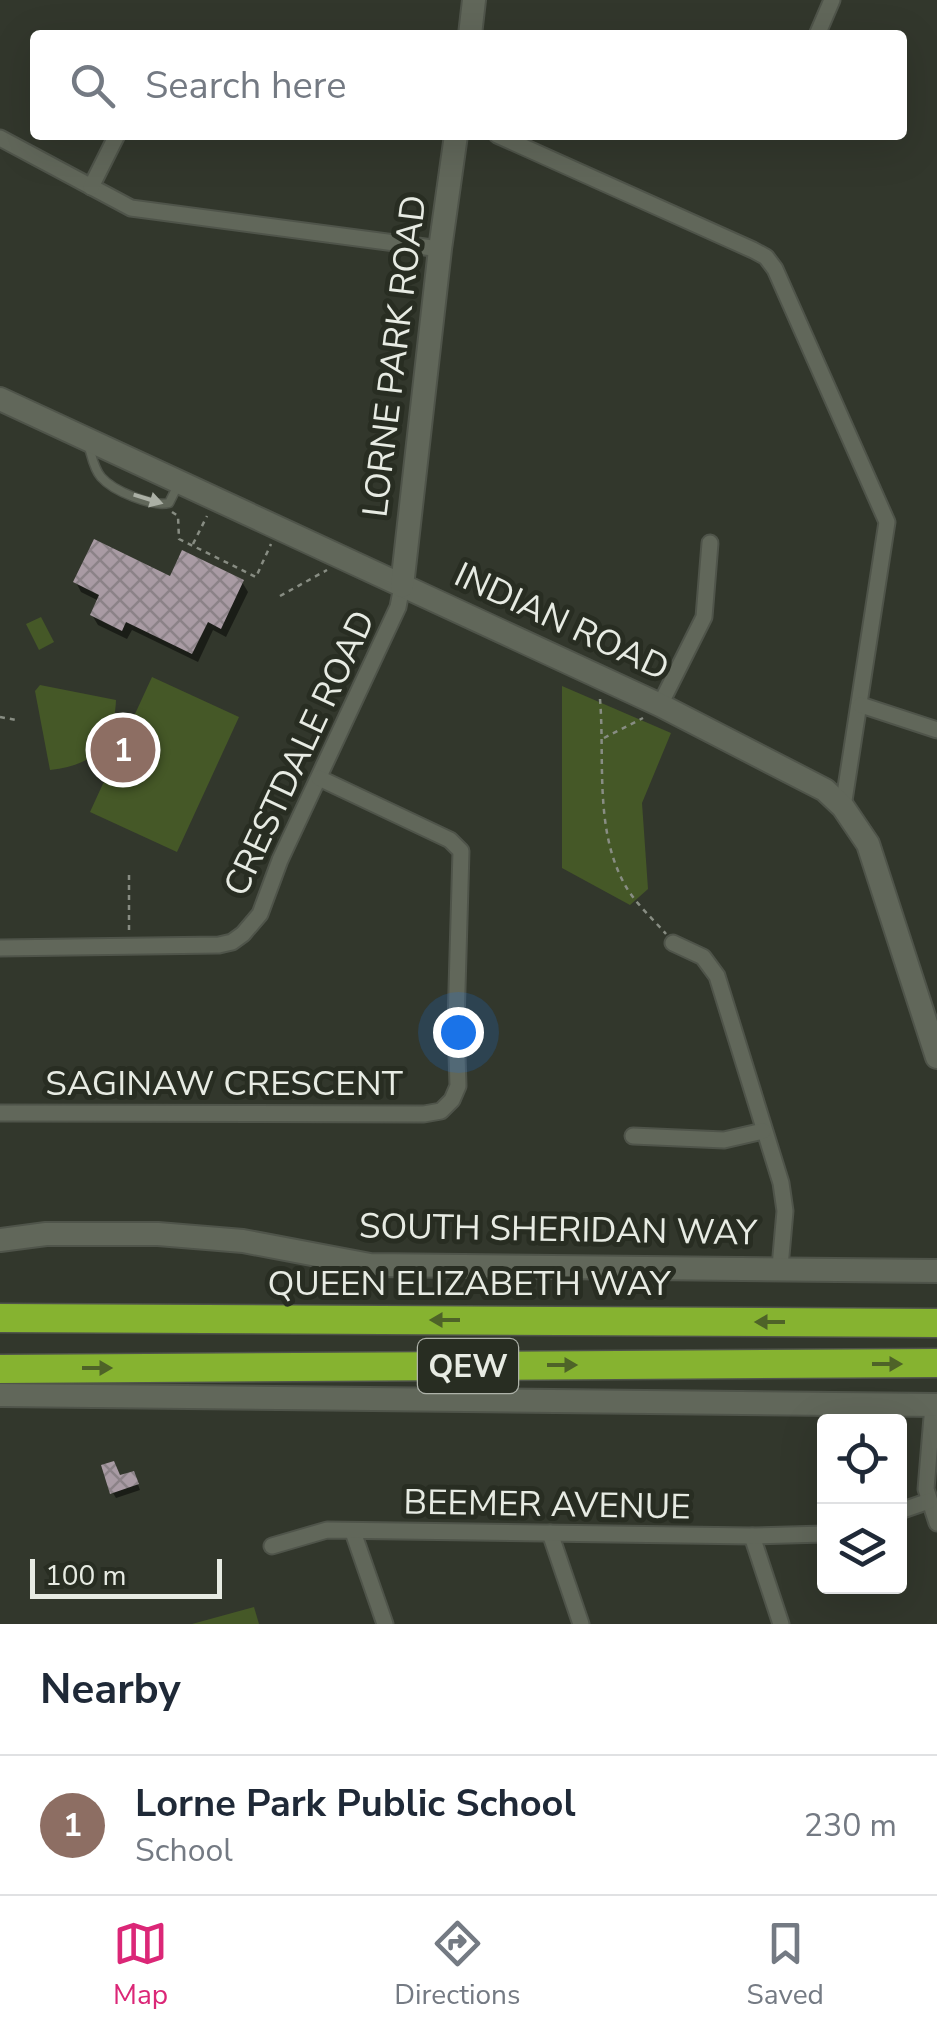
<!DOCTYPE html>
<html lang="en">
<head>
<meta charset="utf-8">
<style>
	:root { --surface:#fff; --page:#f2f2f3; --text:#1f2937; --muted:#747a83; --line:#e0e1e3; --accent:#db2777 }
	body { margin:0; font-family:"Nunito Sans",sans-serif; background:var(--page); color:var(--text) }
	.controls { position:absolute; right:30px; bottom:30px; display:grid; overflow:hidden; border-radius:10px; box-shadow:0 10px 40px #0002 }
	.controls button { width:90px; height:90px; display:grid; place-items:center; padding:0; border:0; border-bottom:2px solid var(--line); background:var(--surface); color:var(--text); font:50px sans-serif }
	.scale { position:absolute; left:30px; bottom:25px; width:192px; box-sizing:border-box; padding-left:10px; border:5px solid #e7ebe3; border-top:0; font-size:28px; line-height:35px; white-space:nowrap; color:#e7ebe3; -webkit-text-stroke:8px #282d22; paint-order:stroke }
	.you { position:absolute; left:458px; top:1032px; width:35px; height:35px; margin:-25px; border:8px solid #fff; border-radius:50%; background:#1a73e8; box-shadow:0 0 0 15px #1a73e833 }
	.badge { display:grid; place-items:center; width:65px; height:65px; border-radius:50%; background:var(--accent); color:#fff; font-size:32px; font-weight:700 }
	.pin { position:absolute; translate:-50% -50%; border:5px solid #fff; box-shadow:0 2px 10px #0006 }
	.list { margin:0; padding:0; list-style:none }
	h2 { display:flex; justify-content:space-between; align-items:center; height:130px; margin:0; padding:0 40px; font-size:42px }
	h2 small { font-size:32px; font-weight:400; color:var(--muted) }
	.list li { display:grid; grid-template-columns:65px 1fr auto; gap:30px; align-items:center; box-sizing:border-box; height:140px; padding:0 40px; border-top:2px solid var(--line) }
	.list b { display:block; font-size:38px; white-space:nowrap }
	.list p { margin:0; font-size:32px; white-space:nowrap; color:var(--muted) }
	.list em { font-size:32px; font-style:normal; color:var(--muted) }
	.icon { flex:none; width:55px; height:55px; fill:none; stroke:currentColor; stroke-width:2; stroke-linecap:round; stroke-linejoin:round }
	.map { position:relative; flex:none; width:937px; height:1624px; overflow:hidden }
	.search { position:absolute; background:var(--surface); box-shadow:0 10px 40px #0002; left:30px; right:30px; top:30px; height:110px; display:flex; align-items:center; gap:25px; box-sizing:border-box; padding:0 35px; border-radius:10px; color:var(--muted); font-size:38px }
	.sheet { height:270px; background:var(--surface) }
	nav { display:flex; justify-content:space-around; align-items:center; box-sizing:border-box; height:140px; border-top:2px solid var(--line); background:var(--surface); font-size:28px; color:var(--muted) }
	nav a { display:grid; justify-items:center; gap:5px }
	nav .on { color:var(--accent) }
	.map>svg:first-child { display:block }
</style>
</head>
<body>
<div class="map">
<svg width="937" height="1624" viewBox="0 0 937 1624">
	<defs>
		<pattern id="building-cross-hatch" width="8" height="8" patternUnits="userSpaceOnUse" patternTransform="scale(2.5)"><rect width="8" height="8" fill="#a99ba4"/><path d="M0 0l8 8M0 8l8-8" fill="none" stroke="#8b8287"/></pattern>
	</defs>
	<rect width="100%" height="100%" fill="#32372c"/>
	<!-- green -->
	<g fill="#455827">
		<path d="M41 617 54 642 39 650 26 624Z"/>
		<path d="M152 677 239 717 177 852 90 812Z"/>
		<path d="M40 685 116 700C114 745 95 765 50 770L35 691Z"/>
		<path d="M562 686 671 733 642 803 648 889 630 905 562 868Z"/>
		<path d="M254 1607 259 1624H192Z"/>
	</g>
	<!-- shadow -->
	<g fill="#0007">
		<path d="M171 579 242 582 248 592 226 637 213 630 198 662 132 630 127 639 98 625 92 615 99 601 81 592 76 582Z"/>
		<path d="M136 1479 140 1490 116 1498 113 1493Z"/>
	</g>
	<!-- building -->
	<g fill="url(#building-cross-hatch)">
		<path d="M94 539 170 576 182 550 244 580 221 629 208 622 192 654 126 622 122 631 90 615 99 595 73 582Z"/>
		<path d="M114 1461 120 1475 134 1471 139 1484 110 1494 101 1465Z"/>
	</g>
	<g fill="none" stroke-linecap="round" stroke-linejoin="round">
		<!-- lane casing -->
		<g stroke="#4f544a" stroke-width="11">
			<path id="lane" d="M89 447C92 457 94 469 101 477 113 491 152 507 169 503L177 487"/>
		</g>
		<!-- street casing -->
		<g stroke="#4f544a" stroke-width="19">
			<g id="street">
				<path d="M817 35 832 0"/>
				<path d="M497 135 753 250 766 257 775 269 887 522 843 807"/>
				<path d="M0 138 131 208 440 249"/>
				<path d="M91 187 117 135"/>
				<path d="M660 705 704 617 710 543"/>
				<path d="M861 705 937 730"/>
				<path d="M673 943 703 957 717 976 781 1183 785 1211 780 1267"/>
				<path d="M0 948 219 945 232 942 243 934 260 914 280 860 398 607 402 586"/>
				<path d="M0 1113 424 1114 441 1111 452 1100 458 1086 456 1023 461 851 450 840 319 778"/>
				<path d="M633 1136 724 1140 763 1131"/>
				<path d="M933 1405 926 1489 937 1523"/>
				<path d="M900 1511 929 1501"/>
				<path d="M353 1532 385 1624"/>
				<path d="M550 1533 581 1624"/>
				<path d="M752 1536 781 1624"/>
				<path d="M272 1546 327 1530 752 1536 824 1534"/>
			</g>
		</g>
		<!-- secondary casing -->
		<g stroke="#4f544a" stroke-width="26">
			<g id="secondary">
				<path d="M470 35 474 0"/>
				<path d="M0 399 660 705 825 790 843 807 868 844 937 1057"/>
				<path d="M402 586 440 249 456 135"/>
				<path d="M0 1240 46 1234H158L243 1241 370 1265 937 1271"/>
				<path d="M0 1395 937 1405"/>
			</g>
		</g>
		<!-- highway casing -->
		<g stroke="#4f544a" stroke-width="31">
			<g id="highway">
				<path d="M0 1318 937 1323"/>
				<path d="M0 1369 937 1363"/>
			</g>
		</g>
		<!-- path -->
		<g stroke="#888d83" stroke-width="2.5" stroke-dasharray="5 5" stroke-linecap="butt">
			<path d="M172 512 178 516 179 539 256 577 271 544"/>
			<path d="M193 544 207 516"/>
			<path d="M280 596 327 570"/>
			<path d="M600 699C605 760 594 830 625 885 635 903 653 919 666 934"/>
			<path d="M0 717 16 720"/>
			<path d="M604 738 643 718"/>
			<path d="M129 930V871"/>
		</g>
		<!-- lane -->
		<use href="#lane" stroke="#61675a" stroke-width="8"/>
		<!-- street -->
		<use href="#street" stroke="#61675a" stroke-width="15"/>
		<!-- secondary -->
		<use href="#secondary" stroke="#61675a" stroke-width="22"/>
		<!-- highway -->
		<use href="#highway" stroke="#86b330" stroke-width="28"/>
	</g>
	<!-- one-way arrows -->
	<defs><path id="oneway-solid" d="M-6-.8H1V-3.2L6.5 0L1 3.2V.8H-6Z" transform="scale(2.5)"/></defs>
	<use fill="#abb0a5" href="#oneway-solid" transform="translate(148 499) rotate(17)"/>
	<g fill="#4e6328">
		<use href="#oneway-solid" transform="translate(445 1320) rotate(-180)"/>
		<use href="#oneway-solid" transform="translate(770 1322) rotate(-180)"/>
		<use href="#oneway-solid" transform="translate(887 1364)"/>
		<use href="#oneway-solid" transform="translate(562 1365)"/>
		<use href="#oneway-solid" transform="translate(97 1368)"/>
	</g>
	<g text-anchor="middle" stroke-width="10" stroke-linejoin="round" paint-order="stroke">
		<!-- shield labels -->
		<rect fill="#282d22" stroke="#aeb2a9" stroke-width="2.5" x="418" y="1339" width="100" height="54" rx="8"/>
		<g font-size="32" font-weight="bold" fill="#e7ebe3">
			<text x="468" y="1377">QEW</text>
		</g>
		<!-- street labels -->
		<g font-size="35" fill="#e7ebe3" stroke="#282d22">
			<text transform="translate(394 356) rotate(-83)" y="12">LORNE PARK ROAD</text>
			<text transform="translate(562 621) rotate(25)" y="12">INDIAN ROAD</text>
			<text transform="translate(299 753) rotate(-65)" y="12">CRESTDALE ROAD</text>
			<text x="224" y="1095">SAGINAW CRESCENT</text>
			<text transform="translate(558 1229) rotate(1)" y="12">SOUTH SHERIDAN WAY</text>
			<text x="469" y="1295">QUEEN ELIZABETH WAY</text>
			<text transform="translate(547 1504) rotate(1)" y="12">BEEMER AVENUE</text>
		</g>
	</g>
</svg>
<div class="controls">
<button><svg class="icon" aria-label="locate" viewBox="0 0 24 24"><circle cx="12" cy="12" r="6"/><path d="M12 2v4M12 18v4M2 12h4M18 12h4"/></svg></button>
<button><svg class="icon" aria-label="layers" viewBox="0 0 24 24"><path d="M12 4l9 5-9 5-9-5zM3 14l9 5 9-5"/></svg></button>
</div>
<div class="scale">100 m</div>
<div class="you"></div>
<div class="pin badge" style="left:123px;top:750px;background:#8d6e63">1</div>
<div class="search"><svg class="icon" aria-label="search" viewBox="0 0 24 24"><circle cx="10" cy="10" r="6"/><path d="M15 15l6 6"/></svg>Search here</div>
</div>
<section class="sheet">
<h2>Nearby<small></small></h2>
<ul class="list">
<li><span class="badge" style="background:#8d6e63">1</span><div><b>Lorne Park Public School</b><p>School</p></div><em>230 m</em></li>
</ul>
</section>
<nav>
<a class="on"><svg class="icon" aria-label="map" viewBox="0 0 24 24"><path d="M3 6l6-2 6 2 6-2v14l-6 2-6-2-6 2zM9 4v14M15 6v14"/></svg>Map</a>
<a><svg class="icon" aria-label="directions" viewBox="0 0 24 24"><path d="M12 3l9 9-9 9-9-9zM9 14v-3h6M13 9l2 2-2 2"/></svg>Directions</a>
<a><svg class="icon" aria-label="saved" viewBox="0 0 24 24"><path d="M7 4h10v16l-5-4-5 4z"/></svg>Saved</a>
</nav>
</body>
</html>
